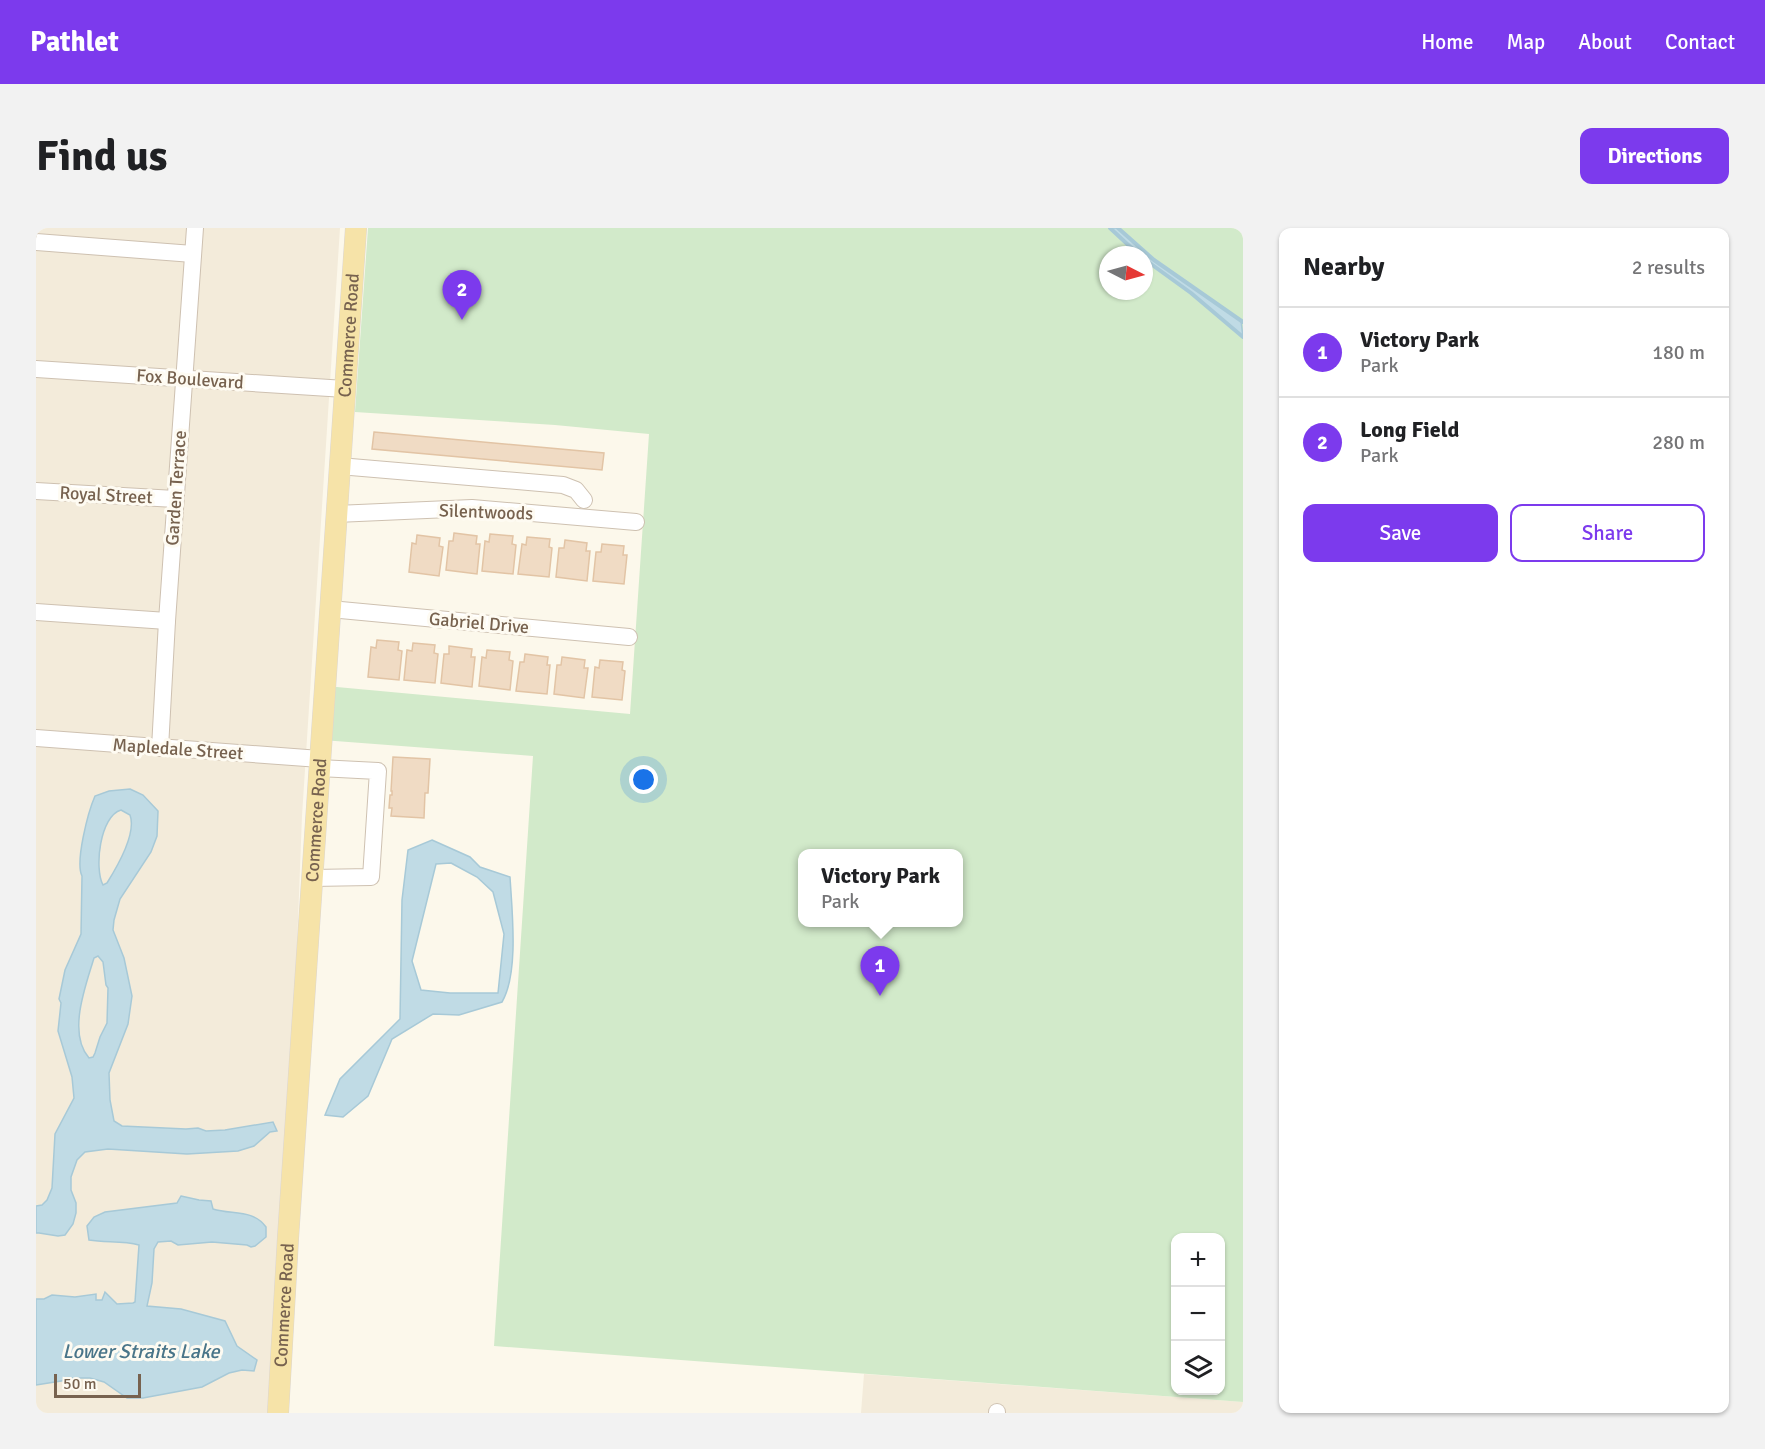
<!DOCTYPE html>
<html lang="en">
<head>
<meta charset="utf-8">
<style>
	:root { --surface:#fff; --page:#f2f2f2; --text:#202124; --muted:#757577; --line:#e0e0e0; --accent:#7c3aed }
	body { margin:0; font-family:Signika,sans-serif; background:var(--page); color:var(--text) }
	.controls { position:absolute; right:18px; bottom:18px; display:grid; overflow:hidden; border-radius:12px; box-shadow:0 2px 4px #0004 }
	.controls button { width:54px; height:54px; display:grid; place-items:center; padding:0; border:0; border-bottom:2px solid var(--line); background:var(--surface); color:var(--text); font:30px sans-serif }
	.compass { position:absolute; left:1063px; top:18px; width:54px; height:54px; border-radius:50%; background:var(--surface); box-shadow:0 2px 4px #0004; rotate:96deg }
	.scale { position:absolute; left:18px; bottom:15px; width:87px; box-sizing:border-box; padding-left:6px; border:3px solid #77624f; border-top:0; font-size:16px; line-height:21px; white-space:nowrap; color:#77624f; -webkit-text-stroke:4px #fefbf2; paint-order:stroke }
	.you { position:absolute; left:608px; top:552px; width:21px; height:21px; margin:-15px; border:4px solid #fff; border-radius:50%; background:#1a73e8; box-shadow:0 0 0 9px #1a73e833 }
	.badge { display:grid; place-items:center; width:39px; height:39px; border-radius:50%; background:var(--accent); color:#fff; font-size:20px; font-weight:700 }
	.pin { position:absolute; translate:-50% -50px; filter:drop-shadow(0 2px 3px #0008) }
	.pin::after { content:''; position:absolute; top:32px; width:21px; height:18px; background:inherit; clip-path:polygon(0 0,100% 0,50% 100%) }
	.popup { position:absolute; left:762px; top:621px; width:165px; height:78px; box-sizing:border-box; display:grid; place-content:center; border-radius:12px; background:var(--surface); filter:drop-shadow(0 2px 4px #0005); font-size:20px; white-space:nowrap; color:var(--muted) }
	.popup b { font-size:22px; color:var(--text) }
	.popup::after { content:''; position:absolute; left:50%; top:100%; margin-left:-12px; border:12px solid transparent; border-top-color:var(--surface) }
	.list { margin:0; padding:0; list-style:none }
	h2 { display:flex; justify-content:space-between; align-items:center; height:78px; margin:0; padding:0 24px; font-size:26px }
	h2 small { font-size:20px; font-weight:400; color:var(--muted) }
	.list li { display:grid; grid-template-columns:39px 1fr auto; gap:18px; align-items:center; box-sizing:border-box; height:90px; padding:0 24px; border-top:2px solid var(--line) }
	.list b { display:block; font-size:22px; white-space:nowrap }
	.list p { margin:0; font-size:20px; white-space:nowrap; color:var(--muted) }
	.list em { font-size:20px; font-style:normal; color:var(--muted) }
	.actions { display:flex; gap:12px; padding:18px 24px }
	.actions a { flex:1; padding:14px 0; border:2px solid var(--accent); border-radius:12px; text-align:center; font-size:21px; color:var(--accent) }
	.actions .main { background:var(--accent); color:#fff }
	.icon { flex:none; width:33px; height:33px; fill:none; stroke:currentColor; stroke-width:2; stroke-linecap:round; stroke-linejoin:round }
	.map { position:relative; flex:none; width:1207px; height:1185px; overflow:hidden; border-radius:12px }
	header { display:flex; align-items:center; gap:36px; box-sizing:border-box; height:84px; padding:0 30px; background:var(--accent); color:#fff }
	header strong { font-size:28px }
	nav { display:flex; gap:33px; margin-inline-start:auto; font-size:21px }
	.intro { display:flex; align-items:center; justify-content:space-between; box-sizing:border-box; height:144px; padding:0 36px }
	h1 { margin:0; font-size:42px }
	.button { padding:15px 27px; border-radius:12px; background:var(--accent); color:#fff; font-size:21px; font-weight:700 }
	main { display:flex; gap:36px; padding:0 36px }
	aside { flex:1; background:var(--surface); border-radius:12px; box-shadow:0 2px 4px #0004 }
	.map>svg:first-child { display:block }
</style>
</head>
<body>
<header>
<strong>Pathlet</strong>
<nav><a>Home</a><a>Map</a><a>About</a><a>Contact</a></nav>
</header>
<div class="intro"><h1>Find us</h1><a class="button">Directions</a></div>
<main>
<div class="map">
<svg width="1207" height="1185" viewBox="0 0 1207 1185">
	<rect width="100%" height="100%" fill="#fcf8eb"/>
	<!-- residential -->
	<g fill="#f3ebda">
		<path d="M0 0H304L266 588 245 1136 238 1185H0Z"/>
		<path d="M828 1146 1207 1174V1185H825Z"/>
	</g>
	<!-- green -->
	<path fill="#d2eaca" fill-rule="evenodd" d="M332 0H1207V1174L458 1118 497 528 286 512 290 458 594 486 613 206 519 197 319 184ZM1072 27H1108V63H1072ZM766 626H922V694H766ZM1140 1010H1184V1162H1140Z"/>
	<!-- water -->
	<g fill="#c0dbe5" stroke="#a7c9d7" stroke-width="1.5" fill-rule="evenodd">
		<path d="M1074 0H1082L1118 32 1205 93 1207 109 1155 65 1108 31V27H1103Z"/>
		<path d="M94 561 107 567 122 583 121 608 115 624 84 671 78 692 77 702 88 730 96 768 92 796 73 845 74 872 78 893 86 898 150 901 162 900 170 903 189 902 237 894 241 903 234 904 218 918 202 923 151 926 72 921 49 924 41 932 35 949V962L40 975V985L37 996 29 1007 22 1008 3 1005H0V978L6 977 11 972 16 960 19 906 38 870 36 849 22 803 25 775 23 771 29 742 45 706 46 648C39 634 52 584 59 568L73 563ZM85 582 94 587C101 606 81 639 71 655L67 657C58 640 64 588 85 582ZM62 728 67 734 70 757 72 760 71 795 64 809 59 825 57 829 53 830C31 805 50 757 58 730Z"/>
		<path d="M396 612 434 629 444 639 474 649C476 683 483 745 466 774L423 787 397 786 356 811 332 868 307 889 289 887 304 851 364 791 366 672 372 622ZM415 635 441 649 457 664 468 706 462 765H414L385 762 376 733 400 636Z"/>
		<path d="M145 968 163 972 175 973 177 981C196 987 217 981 230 999V1009L219 1018 215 1019 211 1017 176 1014 142 1017 135 1013 122 1014 118 1021 116 1055 111 1078 145 1081 189 1093 201 1118 221 1132 218 1143 206 1142 193 1145 166 1159 107 1170H91L68 1154 54 1150H31V1152L0 1157V1071H8L16 1067 39 1069 60 1066V1072H66L69 1064 81 1076 97 1075 99 1074 103 1017C86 1012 70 1015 53 1012L51 998 58 989 69 984 141 975Z"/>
	</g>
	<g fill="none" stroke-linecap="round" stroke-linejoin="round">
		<!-- stream -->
		<g stroke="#a7c9d7" stroke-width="4">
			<path d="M1074 0 1103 27"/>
			<path d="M1082 0 1118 32 1207 94"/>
			<path d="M1108 31 1155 65 1207 109"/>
		</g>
	</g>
	<!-- building -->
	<g fill="#f0dbc4" stroke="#e2c4a5" stroke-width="1.5">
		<path d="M338 204 568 225 566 242 336 221Z"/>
		<path d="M418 305 441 308 440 316H444L441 346 410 342 413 313H417Z"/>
		<path d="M454 306 477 308 476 316 480 317 477 346 446 343 449 313 453 314Z"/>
		<path d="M381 307 404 310 403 318 407 319 403 348 373 344 376 315 380 316Z"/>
		<path d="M491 309 514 311 513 319 516 320 513 349 482 346 486 316 490 317Z"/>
		<path d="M529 312 551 315 550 323H554L551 353 520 349 523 320H528Z"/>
		<path d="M566 316 588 318 587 327H591L588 356 557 353 560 324H565Z"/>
		<path d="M341 412 363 414 362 422 366 423 363 452 332 449 335 419 340 420Z"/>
		<path d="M377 415 399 417 398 425 402 426 399 455 368 452 371 422 376 423Z"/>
		<path d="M413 418 436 421 435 429H439L436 459 405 455 408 426H413Z"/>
		<path d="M451 422 474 424 473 432 477 433 474 462 443 458 446 429 450 430Z"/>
		<path d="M489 426 512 429 511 437H514L511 466 480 463 484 434H488Z"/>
		<path d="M526 429 549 432 548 440H552L548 470 518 466 521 437H525Z"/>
		<path d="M564 432 587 434 586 442 589 443 586 472 556 469 559 439 563 440Z"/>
		<path d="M357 529 394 531 392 565H389L388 590 355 588 356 580H353L354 567H356V563H355Z"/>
	</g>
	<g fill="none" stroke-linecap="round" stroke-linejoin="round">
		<!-- minor casing -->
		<g stroke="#cec1b1" stroke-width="18">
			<g id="minor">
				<path d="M0 14 157 26"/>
				<path d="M0 141 309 161"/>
				<path d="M303 238 527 257 540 262 548 272"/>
				<path d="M0 263 139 271"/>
				<path d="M300 286 436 280 600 294"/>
				<path d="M294 381 593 409"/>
				<path d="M0 384 131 393"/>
				<path d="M0 510 284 531"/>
				<path d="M124 520 131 393 159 0"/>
				<path d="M276 650 335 649 342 543 283 540"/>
				<path d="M961 1185V1184"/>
			</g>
		</g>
		<!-- major casing -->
		<g stroke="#dcd6d1" stroke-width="22">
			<g id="major">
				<path id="s1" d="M242 1185 252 1010 320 0"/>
			</g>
		</g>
		<!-- minor -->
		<use href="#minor" stroke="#fff" stroke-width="16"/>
		<!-- major -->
		<use href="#major" stroke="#f6e3a8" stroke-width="21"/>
	</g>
	<g text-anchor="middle" stroke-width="6" stroke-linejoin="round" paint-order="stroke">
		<!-- street labels -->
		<g font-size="18" fill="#77624f" stroke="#fefbf2">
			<text dy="6" stroke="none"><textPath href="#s1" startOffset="1080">Commerce Road</textPath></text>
			<text transform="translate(154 151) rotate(4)" y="6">Fox Boulevard</text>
			<text transform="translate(140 260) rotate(-86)" y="6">Garden Terrace</text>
			<text transform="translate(70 267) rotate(3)" y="6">Royal Street</text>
			<text transform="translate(450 284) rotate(2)" y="6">Silentwoods</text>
			<text transform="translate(443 395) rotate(5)" y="6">Gabriel Drive</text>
			<text transform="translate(142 521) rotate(4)" y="6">Mapledale Street</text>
			<text dy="6" stroke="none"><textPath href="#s1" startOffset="594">Commerce Road</textPath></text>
			<text dy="6" stroke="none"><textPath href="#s1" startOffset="108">Commerce Road</textPath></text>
		</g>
		<!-- water labels -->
		<g font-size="20" font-style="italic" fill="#497589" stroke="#fefbf2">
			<text x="105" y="1130">Lower Straits Lake</text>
		</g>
	</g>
</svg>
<div class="controls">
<button>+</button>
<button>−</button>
<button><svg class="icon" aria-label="layers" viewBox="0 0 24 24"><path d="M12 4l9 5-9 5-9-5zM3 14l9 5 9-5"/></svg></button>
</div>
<svg class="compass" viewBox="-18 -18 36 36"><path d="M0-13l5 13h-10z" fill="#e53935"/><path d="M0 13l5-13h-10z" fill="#757577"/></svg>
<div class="scale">50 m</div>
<div class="you"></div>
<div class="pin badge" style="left:844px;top:768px">1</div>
<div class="popup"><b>Victory Park</b>Park</div>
<div class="pin badge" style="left:426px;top:92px">2</div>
</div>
<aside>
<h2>Nearby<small>2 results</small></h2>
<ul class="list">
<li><span class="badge">1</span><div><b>Victory Park</b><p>Park</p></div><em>180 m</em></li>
<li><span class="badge">2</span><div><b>Long Field</b><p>Park</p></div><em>280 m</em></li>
</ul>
<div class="actions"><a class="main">Save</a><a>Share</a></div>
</aside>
</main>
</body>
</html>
